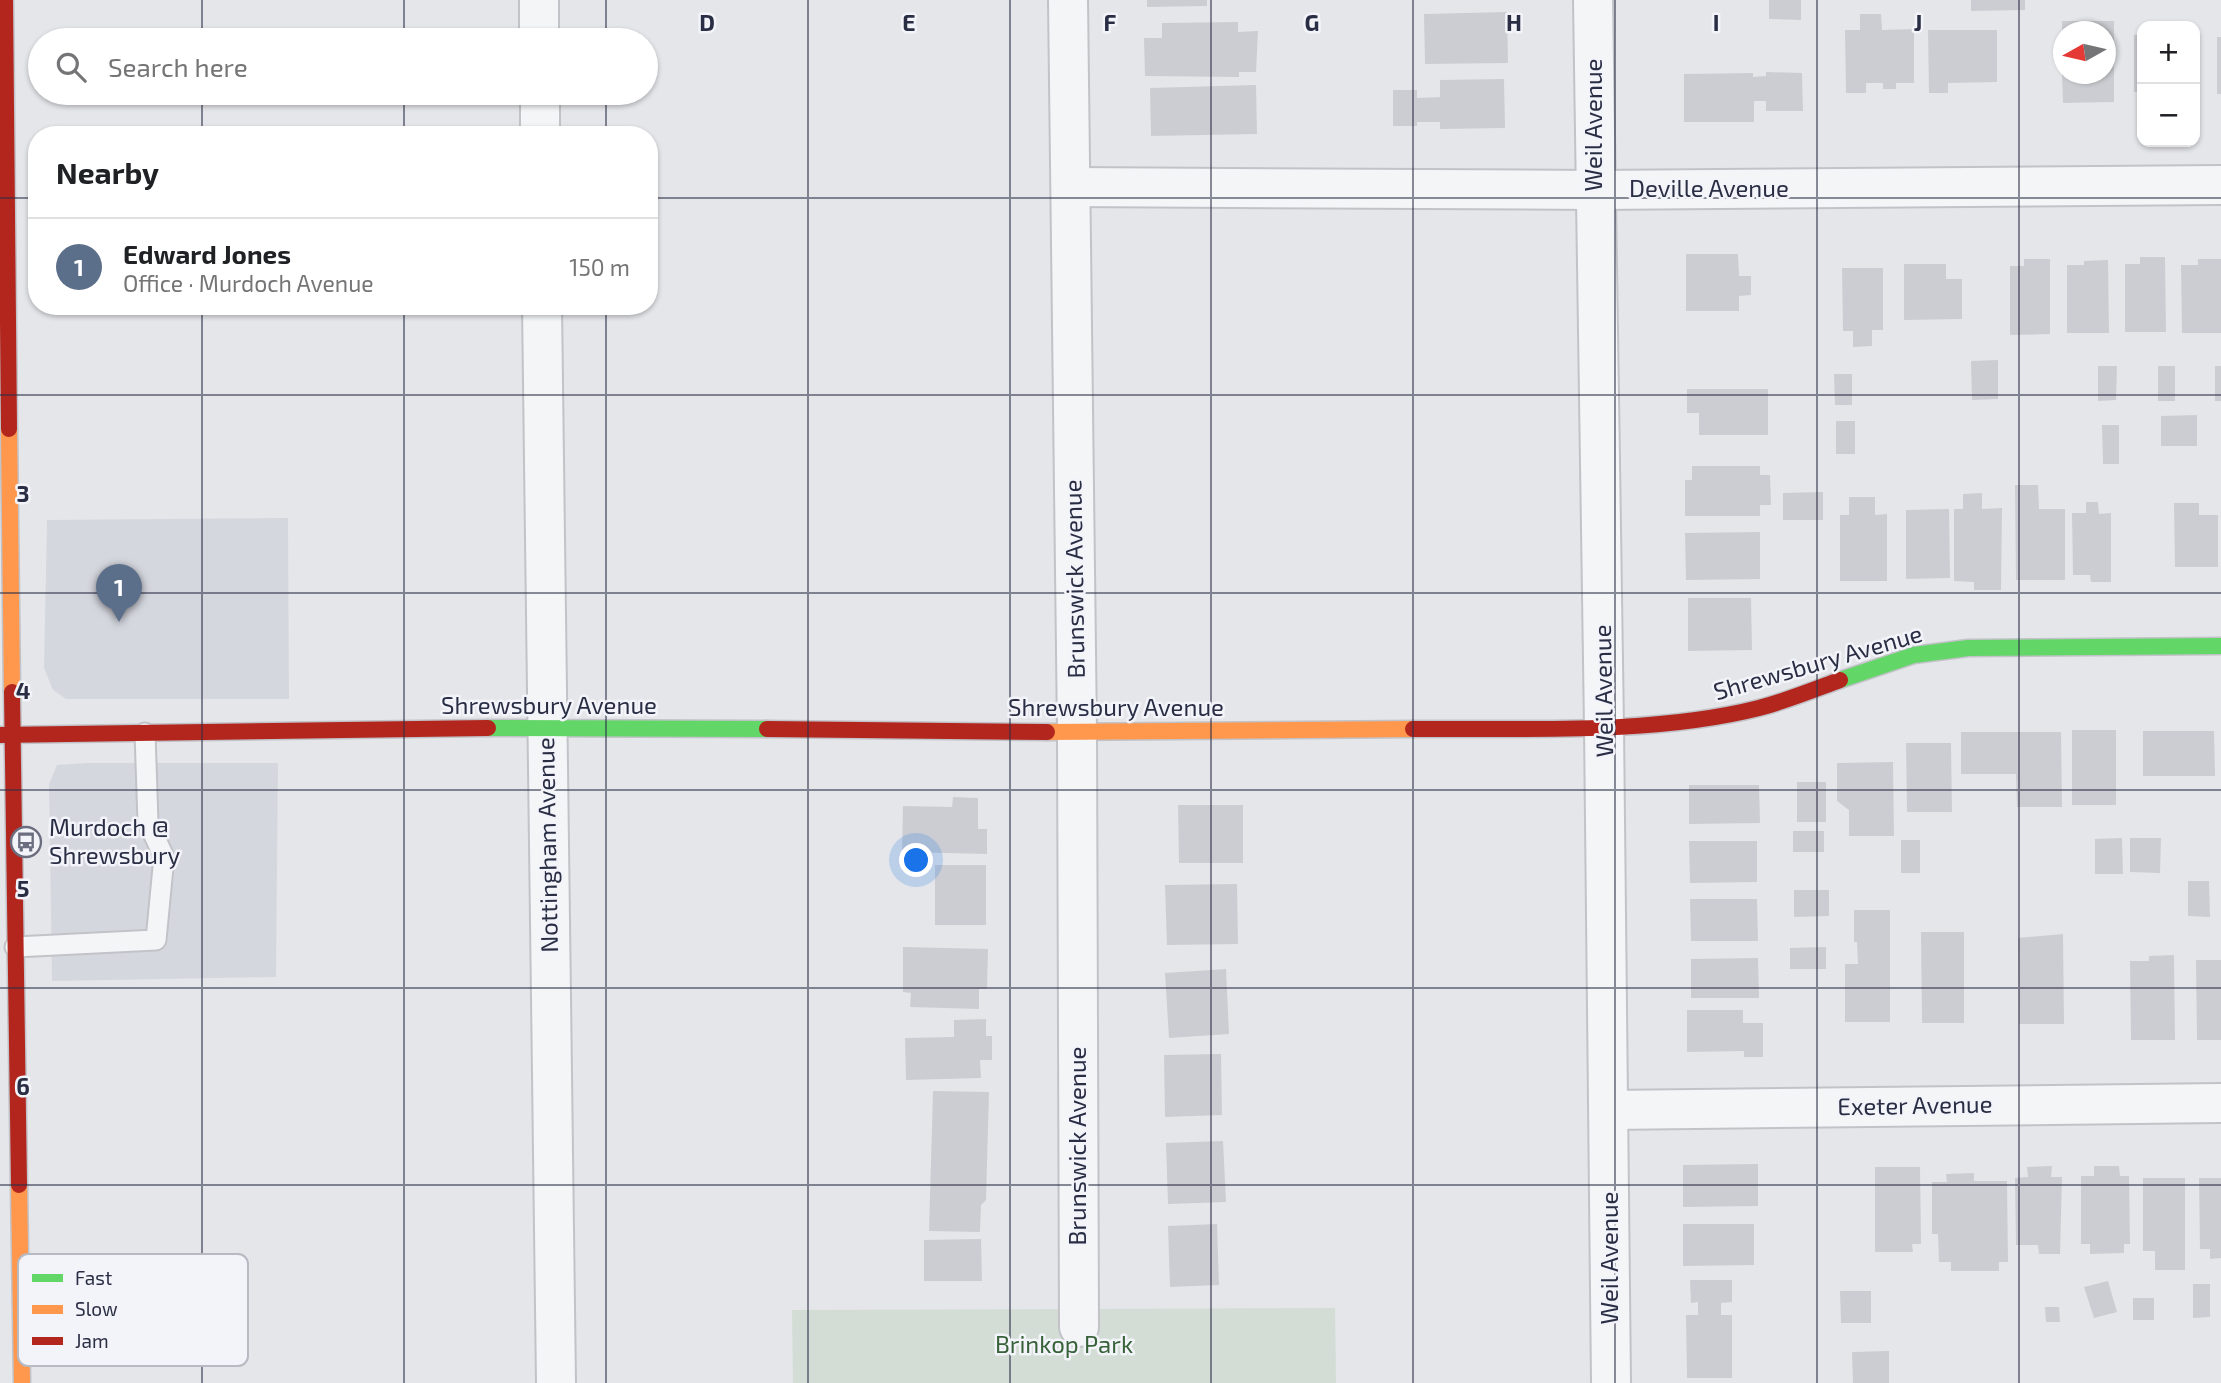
<!DOCTYPE html>
<html lang="en">
<head>
<meta charset="utf-8">
<style>
	:root { --surface:#fff; --page:#f6f6f6; --text:#202124; --muted:#757577; --line:#e0e0e0; --accent:#6b6e7f }
	body { margin:0; font-family:"Exo 2",sans-serif; background:var(--page); color:var(--text) }
	.controls { position:absolute; right:21px; top:21px; display:grid; overflow:hidden; border-radius:14px; box-shadow:0 2px 5px #0004 }
	.controls button { width:63px; height:63px; display:grid; place-items:center; padding:0; border:0; border-bottom:2px solid var(--line); background:var(--surface); color:var(--text); font:35px sans-serif }
	.compass { position:absolute; left:2053px; top:21px; width:63px; height:63px; border-radius:50%; background:var(--surface); box-shadow:0 2px 5px #0004; rotate:262deg }
	.you { position:absolute; left:917px; top:861px; width:24px; height:24px; margin:-18px; border:5px solid #fff; border-radius:50%; background:#1a73e8; box-shadow:0 0 0 10px #1a73e833 }
	.badge { display:grid; place-items:center; width:46px; height:46px; border-radius:50%; background:var(--accent); color:#fff; font-size:23px; font-weight:700 }
	.pin { position:absolute; translate:-50% -58px; filter:drop-shadow(0 2px 4px #0008) }
	.pin::after { content:''; position:absolute; top:37px; width:24px; height:21px; background:inherit; clip-path:polygon(0 0,100% 0,50% 100%) }
	.list { margin:0; padding:0; list-style:none }
	h2 { display:flex; justify-content:space-between; align-items:center; height:91px; margin:0; padding:0 28px; font-size:30px }
	h2 small { font-size:23px; font-weight:400; color:var(--muted) }
	.list li { display:grid; grid-template-columns:46px 1fr auto; gap:21px; align-items:center; box-sizing:border-box; height:98px; padding:0 28px; border-top:2px solid var(--line) }
	.list b { display:block; font-size:26px; white-space:nowrap }
	.list p { margin:0; font-size:23px; white-space:nowrap; color:var(--muted) }
	.list em { font-size:23px; font-style:normal; color:var(--muted) }
	.icon { flex:none; width:38px; height:38px; fill:none; stroke:currentColor; stroke-width:2; stroke-linecap:round; stroke-linejoin:round }
	.map { position:relative; flex:none; width:2221px; height:1383px; overflow:hidden }
	.search { position:absolute; background:var(--surface); box-shadow:0 2px 5px #0004; left:28px; top:28px; width:630px; height:77px; display:flex; align-items:center; gap:18px; box-sizing:border-box; padding:0 24px; border-radius:38px; color:var(--muted); font-size:26px }
	.panel { position:absolute; background:var(--surface); box-shadow:0 2px 5px #0004; left:28px; top:126px; width:630px; height:189px; border-radius:28px }
	.map>svg:first-child { display:block }
</style>
</head>
<body>
<div class="map">
<svg width="2221" height="1383" viewBox="0 0 2221 1383">
	<rect width="100%" height="100%" fill="#e5e6ea"/>
	<!-- built -->
	<g fill="#d5d7df">
		<path d="M288 518 289 699H66L53 690 44 668 47 520Z"/>
		<path d="M88 763H278L276 977 52 981 49 784 57 765Z"/>
	</g>
	<!-- green -->
	<path fill="#d3ddd5" d="M1335 1308 1336 1383H793L792 1310Z"/>
	<!-- building -->
	<g fill="#cccdd2">
		<path d="M1147 0H1207V6L1147 7Z"/>
		<path d="M1769 0H1801V20L1769 19Z"/>
		<path d="M1971 0H2025V10L1971 11Z"/>
		<path d="M1507 12 1508 63 1425 64 1424 14Z"/>
		<path d="M1860 14H1881L1882 30 1914 29V83H1896V89H1883V83H1866V93H1846L1845 30H1860Z"/>
		<path d="M2062 21H2114V102L2063 103 2062 74H2106V32H2062Z"/>
		<path d="M1238 22V32L1258 31 1256 72H1239V77L1145 76 1144 38H1162V23Z"/>
		<path d="M1928 30H1997V82L1948 83V93H1929Z"/>
		<rect x="2195" y="34" width="4" height="57"/>
		<rect x="2134" y="35" width="8" height="57"/>
		<rect x="2217" y="37" width="4" height="57"/>
		<path d="M1766 72 1802 73 1803 111H1766V101H1754V122H1684V74L1753 73V77L1766 76Z"/>
		<path d="M1504 79 1505 128 1440 129V122H1417V126H1393V90H1417V98L1440 97V80Z"/>
		<path d="M1256 85 1257 134 1151 136 1150 88Z"/>
		<path d="M1686 254H1738L1739 276H1751V295L1739 296V311H1686Z"/>
		<path d="M2140 257H2165L2166 332H2125V264H2140Z"/>
		<path d="M2024 259H2050V334L2010 335V266H2024Z"/>
		<path d="M2198 259H2221V333H2182L2181 265H2198Z"/>
		<path d="M2108 260 2109 333H2067V265H2084V261Z"/>
		<path d="M1904 264H1946V279H1962V319L1904 320Z"/>
		<path d="M1842 268H1883V330H1872V346L1853 347V331H1843Z"/>
		<path d="M1998 360V399L1972 400 1971 361Z"/>
		<path d="M2098 366H2117L2116 400 2098 401Z"/>
		<rect x="2158" y="366" width="17" height="35"/>
		<rect x="2215" y="366" width="6" height="35"/>
		<path d="M1834 374H1852V405H1835Z"/>
		<path d="M1687 389H1768V435H1699V413H1687Z"/>
		<path d="M2197 415V446H2161V416Z"/>
		<rect x="1836" y="421" width="19" height="33"/>
		<path d="M2102 425H2119V464H2103Z"/>
		<path d="M1692 466H1760V475H1770L1771 505H1760V516H1685V480H1692Z"/>
		<path d="M2015 485H2038L2039 509H2065V580H2016Z"/>
		<path d="M1823 492V520H1783V493Z"/>
		<path d="M1982 493V509L2002 508 2001 590H1974V582L1954 581V509H1963V494Z"/>
		<path d="M1849 497H1875V515L1887 514V581H1840V515H1849Z"/>
		<path d="M2086 502H2098L2099 514 2111 513V582H2091L2090 575H2073L2072 513H2086Z"/>
		<path d="M2174 503H2199V515H2218V567H2175Z"/>
		<path d="M1949 509 1950 578 1906 579V510Z"/>
		<path d="M1760 532V579L1686 580 1685 533Z"/>
		<path d="M1688 598H1751L1752 650 1688 651Z"/>
		<rect x="2072" y="730" width="44" height="75"/>
		<path d="M2143 731H2214L2215 776H2143Z"/>
		<path d="M1961 732H2061L2062 807H2017L2016 774H1961Z"/>
		<path d="M1906 743H1951L1952 812H1907Z"/>
		<path d="M1893 762 1894 836H1849V810L1837 801V763Z"/>
		<rect x="1797" y="782" width="29" height="40"/>
		<path d="M1689 785H1759L1760 823 1689 824Z"/>
		<path d="M953 797 978 798V829H987V854L902 852 903 806 952 807Z"/>
		<path d="M1178 805H1243V863H1179Z"/>
		<rect x="1793" y="831" width="31" height="21"/>
		<path d="M2122 838 2123 874H2095V839Z"/>
		<path d="M2130 838H2161L2160 873 2130 872Z"/>
		<rect x="1901" y="840" width="19" height="33"/>
		<path d="M1689 841H1757V882L1690 883Z"/>
		<rect x="935" y="865" width="51" height="60"/>
		<path d="M2188 881H2209L2210 917 2188 916Z"/>
		<path d="M1237 884 1238 944 1167 945 1165 885Z"/>
		<path d="M1794 890H1829V916L1794 917Z"/>
		<path d="M1690 899H1757L1758 941H1691Z"/>
		<path d="M1854 910H1890V1022H1845V964H1858L1857 942H1854Z"/>
		<path d="M1921 932H1964V1023H1922Z"/>
		<path d="M2063 934 2064 1024H2019L2018 938Z"/>
		<path d="M903 947 988 949 987 989H979V1009L910 1007 911 993 903 992Z"/>
		<path d="M1826 947V969H1790V948Z"/>
		<path d="M2174 955 2175 1040H2131L2130 961H2149V956Z"/>
		<path d="M1758 958 1759 998H1691V959Z"/>
		<path d="M2196 960H2221V1040H2197Z"/>
		<path d="M1226 969 1229 1034 1169 1038 1165 973Z"/>
		<path d="M1687 1010H1743V1023H1763V1057H1744V1051L1687 1052Z"/>
		<path d="M986 1019V1036H992V1060H980L981 1078 906 1080 905 1038 954 1037V1020Z"/>
		<path d="M1221 1054 1222 1115 1165 1117 1164 1055Z"/>
		<path d="M933 1091 989 1092 986 1200 981 1205 980 1232 929 1231Z"/>
		<path d="M1223 1141 1226 1202 1168 1204 1166 1143Z"/>
		<path d="M1758 1164V1206L1683 1207V1165Z"/>
		<path d="M2052 1166 2051 1177H2062L2060 1254H2039L2038 1245H2016L2015 1178 2028 1177 2027 1167Z"/>
		<path d="M2094 1166H2119L2120 1176H2129L2130 1244H2124V1253L2090 1254V1244H2081V1176H2094Z"/>
		<path d="M1875 1167H1920L1921 1244H1912L1913 1252H1875Z"/>
		<path d="M1974 1173V1181H2007L2008 1262H1999V1271H1951V1262H1939L1938 1234H1932V1182H1947L1946 1174Z"/>
		<path d="M2143 1178H2185V1270H2155V1251H2143Z"/>
		<path d="M2199 1178H2221V1258L2210 1259V1249H2200Z"/>
		<path d="M1217 1224 1219 1285 1170 1287 1168 1226Z"/>
		<path d="M1683 1224H1754V1265L1683 1266Z"/>
		<path d="M981 1239 982 1281H924V1240Z"/>
		<path d="M1690 1280H1732V1302L1721 1303V1315H1732V1378H1687L1686 1315H1698V1302L1691 1303Z"/>
		<path d="M2108 1281 2117 1312 2094 1318 2084 1287Z"/>
		<path d="M2193 1284H2210V1317L2193 1318Z"/>
		<path d="M1840 1291H1871V1323H1841Z"/>
		<rect x="2133" y="1298" width="21" height="22"/>
		<path d="M2045 1307H2059L2060 1322H2046Z"/>
		<path d="M1889 1351V1383H1853L1852 1352Z"/>
	</g>
	<g fill="none" stroke-linecap="round" stroke-linejoin="round">
		<!-- lane casing -->
		<g stroke="#c2c3c8" stroke-width="23">
			<path id="lane" d="M15 947 156 940 164 857 148 822 145 733"/>
		</g>
		<!-- street casing -->
		<g stroke="#c2c3c8" stroke-width="42">
			<g id="street">
				<path d="M539 0V40"/>
				<path d="M1068 0 1077 732 1079 1327"/>
				<path d="M1593 0 1604 727 1611 1383"/>
				<path d="M540 93V135"/>
				<path d="M1071 187 1595 190 2221 185"/>
				<path d="M542 306 556 1383"/>
				<path d="M1609 1110 2221 1103"/>
			</g>
		</g>
		<!-- fast casing -->
		<g stroke="#c2c3c8" stroke-width="19">
			<g id="fast">
				<path d="M1840 680 1914 655 1968 648 2221 646"/>
				<path d="M488 728 767 729"/>
			</g>
		</g>
		<!-- slow casing -->
		<g stroke="#c2c3c8" stroke-width="19">
			<g id="slow">
				<path d="M9 429 12 692"/>
				<path d="M1047 732 1413 729"/>
				<path d="M19 1185 22 1383"/>
			</g>
		</g>
		<!-- jam casing -->
		<g stroke="#c2c3c8" stroke-width="19">
			<g id="jam">
				<path d="M5 0 9 429"/>
				<path d="M12 692 19 1185"/>
				<path d="M767 729 1047 732"/>
				<path d="M1413 729C1523 728 1652 735 1759 708 1786 701 1813 690 1840 680"/>
				<path d="M0 735 488 728"/>
			</g>
		</g>
		<!-- lane -->
		<use href="#lane" stroke="#f4f5f7" stroke-width="19"/>
		<!-- street -->
		<use href="#street" stroke="#f4f5f7" stroke-width="38"/>
		<!-- fast -->
		<use href="#fast" stroke="#63d668" stroke-width="16"/>
		<!-- slow -->
		<use href="#slow" stroke="#ff974d" stroke-width="16"/>
		<!-- jam -->
		<use href="#jam" stroke="#b3261e" stroke-width="16"/>
	</g>
	<!-- grid -->
	<path fill="none" stroke="#2a2e45" stroke-width="2" stroke-opacity="0.55" d="M202 0V40M404 0V40M606 0V40M808 0V1383M1010 0V1383M1211 0V1383M1413 0V1383M1615 0V1383M1817 0V1383M2019 0V1383M202 93V135M404 93V135M606 93V135M0 198H37M649 198H2221M202 306V1383M404 306V1383M606 306V1383M0 395H2221M0 593H2221M0 790H2221M0 988H2221M0 1185H2221"/>
	<!-- icons -->
	<defs>
		<g id="bus-ring" transform="scale(1.575)"><circle r="9.5" fill="#f3f4f9" stroke="#6b6e7f" stroke-width="1.5"/><path d="M-5-6H5V4H4V6H2V4H-2V6H-4V4H-5ZM-3.5-4V0h7V-4ZM-3.5 1.2v1.5H-2V1.2ZM2 1.2v1.5H3.5V1.2Z" fill="#6b6e7f"/></g>
	</defs>
	<g fill-rule="evenodd">
		<use href="#bus-ring" x="26" y="842"/>
	</g>
	<g text-anchor="middle" stroke-width="5" stroke-linejoin="round" paint-order="stroke">
		<!-- street labels -->
		<g font-size="24" fill="#2a2e45" stroke="#f3f4f9">
			<text transform="translate(1594 125) rotate(-90)" y="8">Weil Avenue</text>
			<text x="1709" y="197">Deville Avenue</text>
			<text transform="translate(1075 579) rotate(-91)" y="8">Brunswick Avenue</text>
			<text transform="translate(1818 663) rotate(-16)" y="8">Shrewsbury Avenue</text>
			<text transform="translate(1604 691) rotate(-91)" y="8">Weil Avenue</text>
			<text x="549" y="714">Shrewsbury Avenue</text>
			<text x="1116" y="716">Shrewsbury Avenue</text>
			<text transform="translate(548 845) rotate(-91)" y="8">Nottingham Avenue</text>
			<text transform="translate(1915 1106) rotate(-1)" y="8">Exeter Avenue</text>
			<text transform="translate(1078 1146) rotate(-90)" y="8">Brunswick Avenue</text>
			<text transform="translate(1610 1258) rotate(-90)" y="8">Weil Avenue</text>
		</g>
		<!-- poi labels -->
		<g font-size="24" fill="#2a2e45" stroke="#f3f4f9" text-anchor="start">
			<text x="49" y="836">Murdoch @<tspan x="49" dy="28">Shrewsbury</tspan></text>
		</g>
		<!-- park labels -->
		<g font-size="24" fill="#376138" stroke="#f3f4f9">
			<text x="1064" y="1353">Brinkop Park</text>
		</g>
	</g>
	<!-- legend -->
	<rect x="18" y="1254" width="230" height="112" rx="10" fill="#f3f4f9" stroke="#b7b9c3" stroke-width="2"/>
	<rect x="32" y="1274" width="31" height="8" fill="#63d668"/>
	<rect x="32" y="1305" width="31" height="9" fill="#ff974d"/>
	<rect x="32" y="1337" width="31" height="8" fill="#b3261e"/>
	<g font-size="19" fill="#2a2e45">
		<text x="75" y="1285">Fast</text>
		<text x="75" y="1316">Slow</text>
		<text x="75" y="1348">Jam</text>
	</g>
	<g font-size="23" text-anchor="middle" font-weight="bold" fill="#2a2e45" stroke="#f3f4f9" stroke-width="5" stroke-linejoin="round" paint-order="stroke">
		<text x="707" y="31">D</text>
		<text x="909" y="31">E</text>
		<text x="1110" y="31">F</text>
		<text x="1312" y="31">G</text>
		<text x="1514" y="31">H</text>
		<text x="1716" y="31">I</text>
		<text x="1918" y="31">J</text>
		<text x="23" y="502">3</text>
		<text x="23" y="699">4</text>
		<text x="23" y="897">5</text>
		<text x="23" y="1095">6</text>
	</g>
</svg>
<div class="controls">
<button>+</button>
<button>−</button>
</div>
<svg class="compass" viewBox="-18 -18 36 36"><path d="M0-13l5 13h-10z" fill="#e53935"/><path d="M0 13l5-13h-10z" fill="#757577"/></svg>
<div class="you"></div>
<div class="pin badge" style="left:119px;top:622px;background:#5c6f8a">1</div>
<div class="search"><svg class="icon" aria-label="search" viewBox="0 0 24 24"><circle cx="10" cy="10" r="6"/><path d="M15 15l6 6"/></svg>Search here</div>
<section class="panel">
<h2>Nearby<small></small></h2>
<ul class="list">
<li><span class="badge" style="background:#5c6f8a">1</span><div><b>Edward Jones</b><p>Office · Murdoch Avenue</p></div><em>150 m</em></li>
</ul>
</section>
</div>
</body>
</html>
